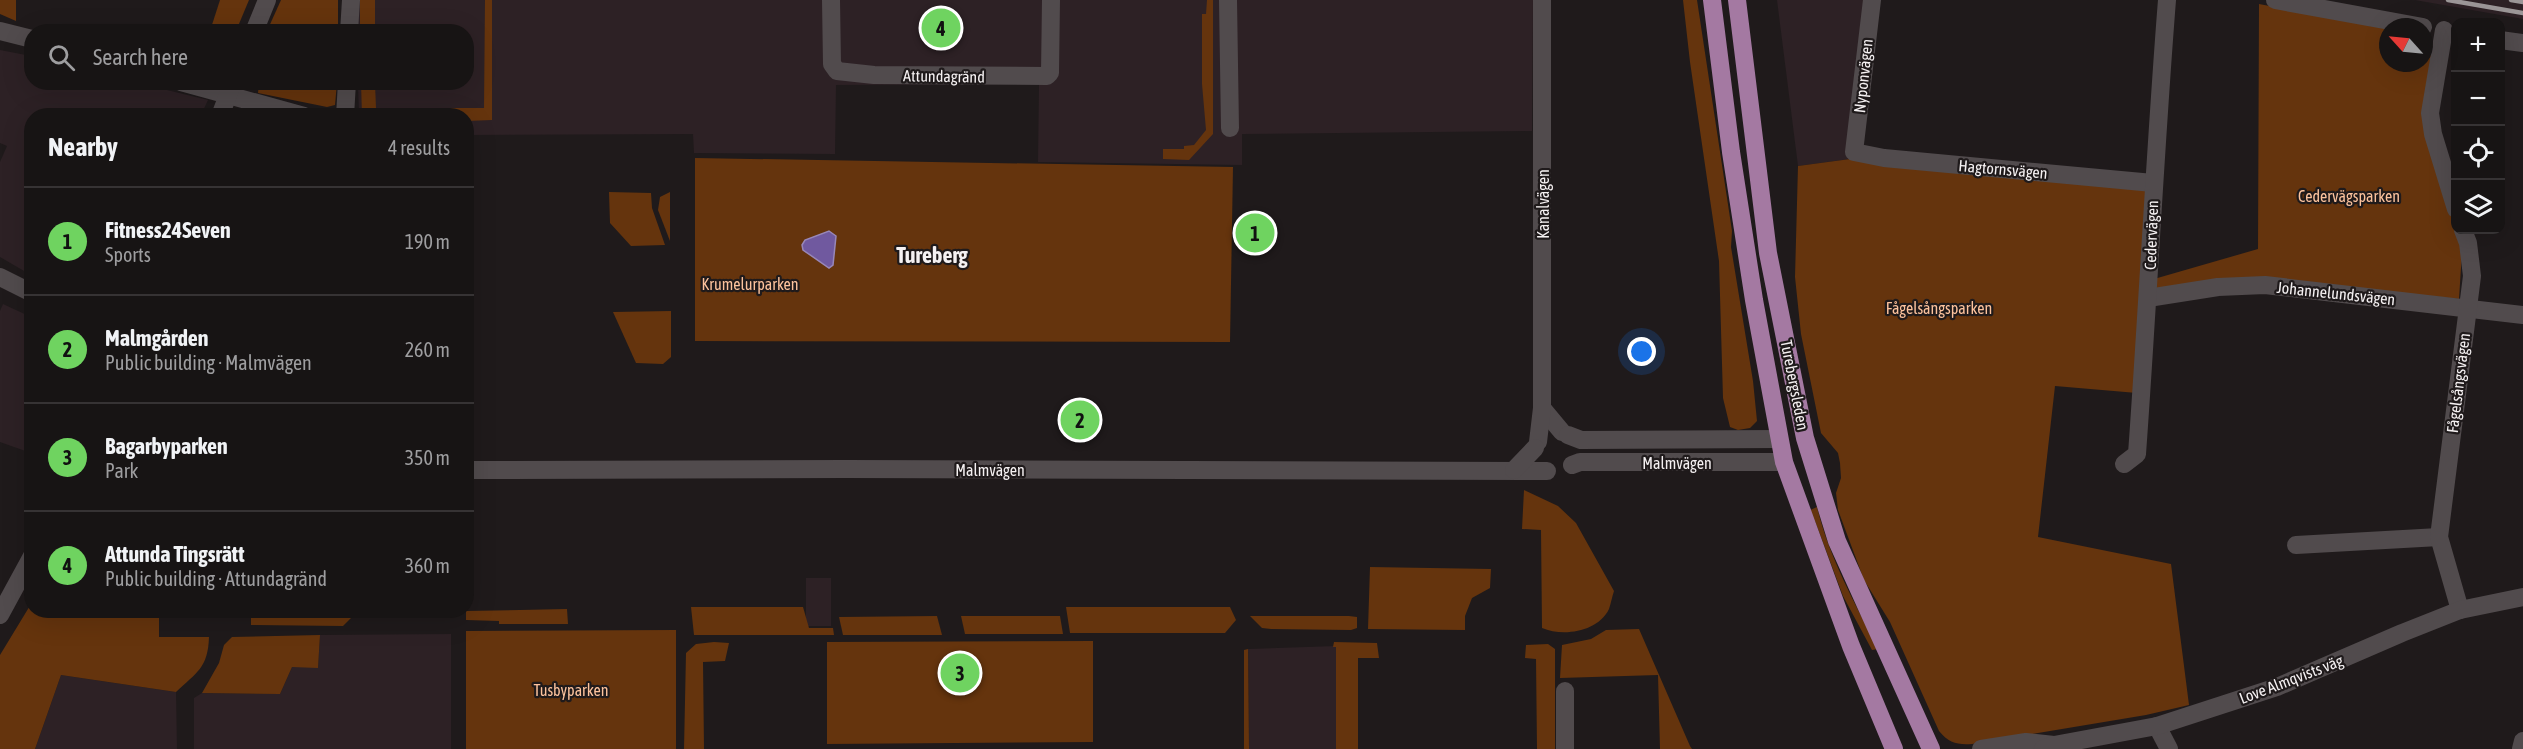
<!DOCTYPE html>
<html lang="en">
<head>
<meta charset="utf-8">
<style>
	:root { --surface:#171414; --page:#242122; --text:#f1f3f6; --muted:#9e9ea0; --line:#363334; --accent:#6fd360 }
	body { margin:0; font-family:"Asap Condensed",sans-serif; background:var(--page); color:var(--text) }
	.controls { position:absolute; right:18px; top:18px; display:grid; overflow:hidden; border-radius:12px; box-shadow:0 6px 24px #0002 }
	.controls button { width:54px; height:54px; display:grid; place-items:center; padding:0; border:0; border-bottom:2px solid var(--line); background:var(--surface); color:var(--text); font:30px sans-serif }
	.compass { position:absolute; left:2379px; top:18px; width:54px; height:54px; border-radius:50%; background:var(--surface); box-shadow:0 6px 24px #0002; rotate:297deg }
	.you { position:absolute; left:1642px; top:352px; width:21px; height:21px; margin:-15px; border:4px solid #fff; border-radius:50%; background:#1a73e8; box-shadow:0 0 0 9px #1a73e833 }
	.badge { display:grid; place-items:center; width:39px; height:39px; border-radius:50%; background:var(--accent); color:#111; font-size:20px; font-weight:700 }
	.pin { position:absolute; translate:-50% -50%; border:3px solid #fff; box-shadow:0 2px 6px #0006 }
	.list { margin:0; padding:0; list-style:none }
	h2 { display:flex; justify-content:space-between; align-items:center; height:78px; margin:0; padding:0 24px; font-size:26px }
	h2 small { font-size:20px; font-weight:400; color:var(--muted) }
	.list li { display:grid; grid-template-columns:39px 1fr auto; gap:18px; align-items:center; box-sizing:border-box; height:108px; padding:0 24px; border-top:2px solid var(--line) }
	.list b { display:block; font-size:22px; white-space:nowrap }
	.list p { margin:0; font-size:20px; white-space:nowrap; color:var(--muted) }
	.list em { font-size:20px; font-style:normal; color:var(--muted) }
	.icon { flex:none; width:33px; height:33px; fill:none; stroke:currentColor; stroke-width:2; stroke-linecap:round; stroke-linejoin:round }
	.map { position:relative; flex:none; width:2523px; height:749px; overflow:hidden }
	.search { position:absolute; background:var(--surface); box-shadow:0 6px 24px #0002; left:24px; top:24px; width:450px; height:66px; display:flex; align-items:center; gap:15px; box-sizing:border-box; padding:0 21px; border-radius:24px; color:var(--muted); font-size:22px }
	.panel { position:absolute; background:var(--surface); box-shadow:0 6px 24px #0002; left:24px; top:108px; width:450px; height:510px; border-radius:24px }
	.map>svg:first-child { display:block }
</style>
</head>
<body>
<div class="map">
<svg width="2523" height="749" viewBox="0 0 2523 749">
	<rect width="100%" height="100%" fill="#1f1a1b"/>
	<!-- built -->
	<g fill="#2d2125">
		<path d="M356 0H1533L1532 131 1242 134V165L1038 162 1039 84 836 85 835 154 694 153 693 134 467 135 466 116 359 115 358 83 466 82V32L357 31Z"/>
		<path d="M1777 0H1869L1850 159 1798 166Z"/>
		<path d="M2415 0H2523V19Z"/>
		<path d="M0 50 31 56 32 82 138 83 208 100 201 115 32 116 31 275 0 257V162L7 146 0 143Z"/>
		<path d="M3 304 31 317V453L0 442V311Z"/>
		<rect x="806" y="578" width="25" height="48"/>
		<path d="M451 634V749H194V698L202 693 280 694 292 667H318L320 635Z"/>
		<path d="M1336 646V749H1249L1248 649Z"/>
		<path d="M61 675 176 692 177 749H35Z"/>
	</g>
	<!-- green -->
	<g fill="#65340d">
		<path d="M0 0H16V21L0 14Z"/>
		<path d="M220 0H249L236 31H210Z"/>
		<path d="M281 0H338V31H267Z"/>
		<rect x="360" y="0" width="15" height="31"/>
		<path d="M485 0H492V120L467 121 466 116 362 115 361 83H375L376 108H484Z"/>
		<path d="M1207 0H1213V134L1189 160 1163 159V149H1184V146L1194 145 1206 130 1202 84V14H1206Z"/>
		<path d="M1683 0H1697L1732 231 1731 247 1753 381 1757 421 1750 428 1738 430 1730 427 1723 398 1719 261 1690 62Z"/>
		<path d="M2259 4 2388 29V63H2424V40L2434 46 2426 132 2462 252 2459 299 2267 279 2153 293 2154 279 2258 249Z"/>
		<path d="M259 83H337L335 105 327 107 258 93Z"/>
		<path d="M695 158 1233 167 1230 342 695 341Z"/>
		<path d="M1850 159 2147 189 2137 393 2055 386 2038 537 2171 564 2189 705 2146 715 1972 744C1957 745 1949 743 1939 731L1890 622 1864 580 1838 510 1836 493 1841 478 1840 463 1838 453 1821 433 1801 334 1795 277 1798 166Z"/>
		<path d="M609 192 651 193 652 208 665 245 631 246 610 223Z"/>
		<path d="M670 192V241L658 210 660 197Z"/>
		<path d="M671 311V357L663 364 636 363 613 312Z"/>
		<path d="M1524 490 1558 506 1576 523 1614 591C1612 597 1611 603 1609 609 1598 632 1563 637 1542 628L1541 530 1522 529Z"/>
		<path d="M1817 507C1830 560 1854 601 1878 649L1872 650 1843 596 1815 521 1808 511Z"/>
		<path d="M1370 567 1491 569 1490 588 1472 598 1465 616V630L1368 629Z"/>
		<path d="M31 604 32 610 159 611V637H209C208 668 197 672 176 692L61 675 35 749H0V655Z"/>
		<path d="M691 607H803L809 628H833L834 635H694Z"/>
		<path d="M1066 607H1230L1236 620 1225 633H1070Z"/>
		<path d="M567 609 568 624H499V621L466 620V611Z"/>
		<path d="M251 611H351V618L343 626 251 625Z"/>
		<path d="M937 616 942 635H843L839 617Z"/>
		<path d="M961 616H1060L1063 634H965Z"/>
		<path d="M1250 616H1349L1357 617V628L1351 630 1271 629 1262 628Z"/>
		<path d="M1639 629 1690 746 1692 749H1660L1658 675 1560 678 1562 645 1591 639 1606 630Z"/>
		<path d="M676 630V749H466V631Z"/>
		<path d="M320 635 318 668 292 667 280 694 202 693 219 663 224 645 232 637Z"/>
		<path d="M1093 641V742L827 744V642Z"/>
		<path d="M714 642 729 643 725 661 703 662 704 749H684L686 653 696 644Z"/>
		<path d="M1334 642 1377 643 1379 658H1358V749H1336V647H1333Z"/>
		<path d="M1548 644 1555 649V749H1537L1536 659 1525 658 1526 645Z"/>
		<path d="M1248 649 1249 749H1244V650Z"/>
	</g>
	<!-- water -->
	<path fill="#70599f" stroke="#9887b8" stroke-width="1.5" d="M829 231 836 236 833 265 829 268 803 250 802 245 805 240Z"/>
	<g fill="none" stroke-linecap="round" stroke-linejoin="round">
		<!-- minor -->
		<g stroke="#514b4d" stroke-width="18">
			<path d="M831 0 832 64 837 71 874 75 1047 76 1050 73 1051 0"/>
			<path d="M1228 0 1230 128"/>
			<path d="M1872 0 1854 152 1884 158 2153 183"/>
			<path d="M2275 0 2423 27"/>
			<path d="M2444 30 2430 113 2433 134 2456 209"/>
			<path d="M0 31 32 39"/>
			<path d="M254 32 267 0"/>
			<path d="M349 32 351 0"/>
			<path d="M2500 40 2523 43"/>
			<path d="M181 82 304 116"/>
			<path d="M220 116 233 82"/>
			<path d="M345 116 347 82"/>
			<path d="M0 277 32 293"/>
			<path d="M2148 298 2218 287 2265 285 2523 315"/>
			<path d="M1542 408 1562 432"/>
			<path d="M1568 435 1581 440 1779 439"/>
			<path d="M1538 442 1542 408V0"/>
			<path d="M2124 464 2137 454C2148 302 2155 151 2167 0"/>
			<path d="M1572 465 1580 462H1784"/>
			<path d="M466 470 845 469 1547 471"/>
			<path d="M1514 470 1535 448"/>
			<path d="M2296 545 2439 537"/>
			<path d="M2460 610 2439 537 2472 276 2468 243 2463 230"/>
			<path d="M0 615 32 556"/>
			<path d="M1565 691V749"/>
			<path d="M2157 726 2169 749"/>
			<path d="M1981 749 2026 742 2054 745"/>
			<path d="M2043 749 2054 745 2157 726 2277 687 2402 633 2460 610 2523 597"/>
			<path d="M2521 749 2523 741"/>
		</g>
		<!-- major -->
		<g stroke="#a479a2" stroke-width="18">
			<path d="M1712 0 1731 152 1754 300 1784 462 1851 646 1894 749"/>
			<path d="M1737 0 1768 253 1805 438 1837 541 1931 749"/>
		</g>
		<!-- rail -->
		<g stroke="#9b9697" stroke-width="4.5">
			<path d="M2448 0 2523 13"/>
			<path d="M2511 0 2523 2"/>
		</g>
	</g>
	<g text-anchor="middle" stroke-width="4.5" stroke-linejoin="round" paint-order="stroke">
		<!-- street labels -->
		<g font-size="16" fill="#f5f1f2" stroke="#1f1a1b">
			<text transform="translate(944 76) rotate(1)" y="6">Attundagränd</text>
			<text transform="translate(1863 76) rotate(-84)" y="6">Nyponvägen</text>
			<text transform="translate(2003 169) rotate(5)" y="6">Hagtornsvägen</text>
			<text transform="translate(1543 204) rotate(-90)" y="6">Kanalvägen</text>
			<text transform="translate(2151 235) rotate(-88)" y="6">Cedervägen</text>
			<text transform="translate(2336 293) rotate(6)" y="6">Johannelundsvägen</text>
			<text transform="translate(2458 383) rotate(-83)" y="6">Fågelsångsvägen</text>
			<text transform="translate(1795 385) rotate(79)" y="6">Turebergsleden</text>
			<text x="1677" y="469">Malmvägen</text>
			<text x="990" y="476">Malmvägen</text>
			<text transform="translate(2291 679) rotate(-21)" y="6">Love Almqvists väg</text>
		</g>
		<!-- park labels -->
		<g font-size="16" fill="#fdc39d" stroke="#1f1a1b">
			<text x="2349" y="202">Cedervägsparken</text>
			<text x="750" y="290">Krumelurparken</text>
			<text x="1939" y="314">Fågelsångsparken</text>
			<text x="571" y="696">Tusbyparken</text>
		</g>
		<!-- district labels -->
		<g font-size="22" font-weight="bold" fill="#f5f1f2" stroke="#1f1a1b">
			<text x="932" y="263">Tureberg</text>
		</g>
	</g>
</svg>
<div class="controls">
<button>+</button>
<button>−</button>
<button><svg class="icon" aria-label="locate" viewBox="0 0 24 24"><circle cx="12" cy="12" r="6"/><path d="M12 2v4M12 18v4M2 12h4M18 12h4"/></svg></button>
<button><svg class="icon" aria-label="layers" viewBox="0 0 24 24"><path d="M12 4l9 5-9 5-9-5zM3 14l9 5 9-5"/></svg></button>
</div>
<svg class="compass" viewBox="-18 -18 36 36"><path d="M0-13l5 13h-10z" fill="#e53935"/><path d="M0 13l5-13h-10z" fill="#9e9ea0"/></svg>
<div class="you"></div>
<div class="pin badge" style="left:1255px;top:233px">1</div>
<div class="pin badge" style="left:1080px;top:420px">2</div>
<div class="pin badge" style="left:960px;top:673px">3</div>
<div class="pin badge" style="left:941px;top:28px">4</div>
<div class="search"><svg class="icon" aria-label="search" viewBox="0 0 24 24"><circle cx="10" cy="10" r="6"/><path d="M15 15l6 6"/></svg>Search here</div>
<section class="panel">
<h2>Nearby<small>4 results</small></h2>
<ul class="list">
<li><span class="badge">1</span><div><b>Fitness24Seven</b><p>Sports</p></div><em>190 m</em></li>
<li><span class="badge">2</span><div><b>Malmgården</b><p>Public building · Malmvägen</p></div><em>260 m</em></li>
<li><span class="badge">3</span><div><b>Bagarbyparken</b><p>Park</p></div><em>350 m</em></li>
<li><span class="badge">4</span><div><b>Attunda Tingsrätt</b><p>Public building · Attundagränd</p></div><em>360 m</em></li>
</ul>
</section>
</div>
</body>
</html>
